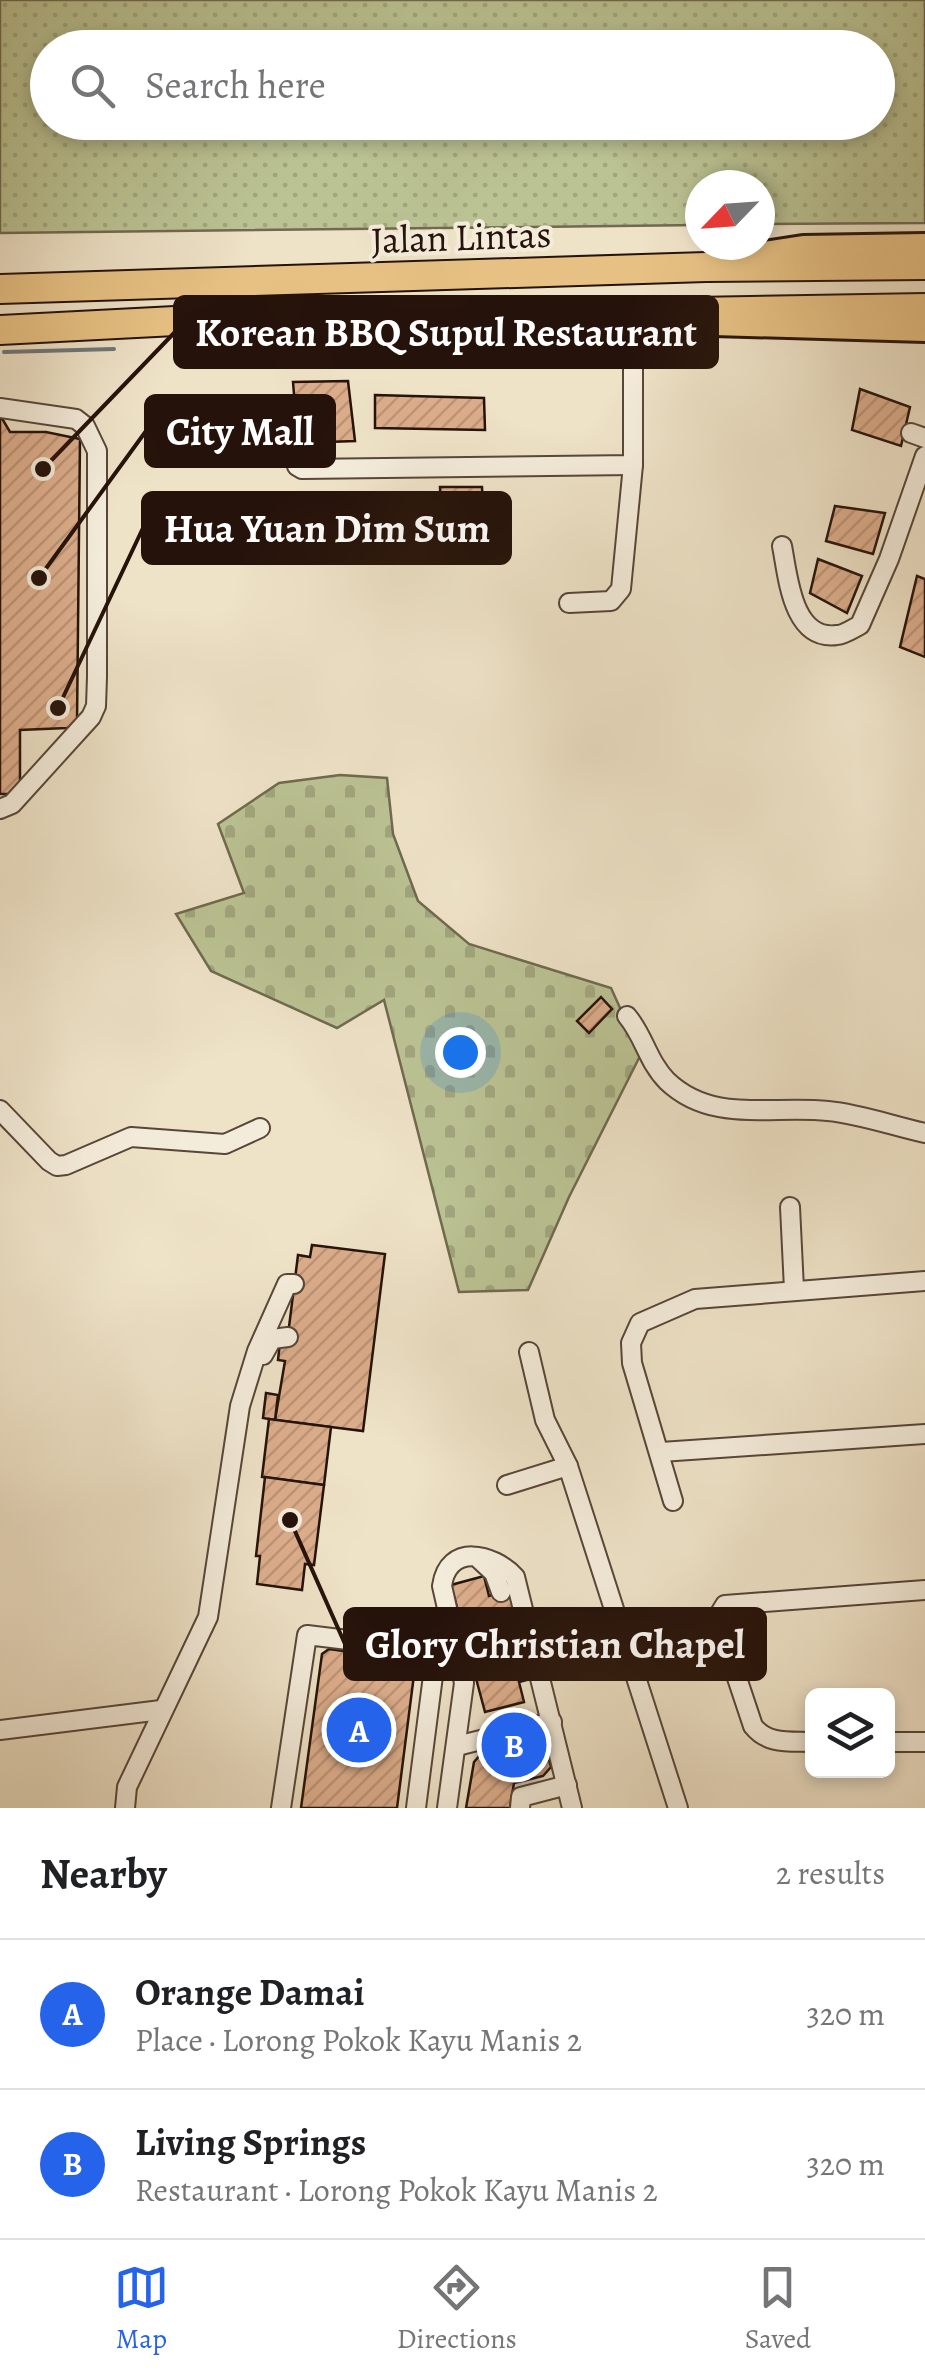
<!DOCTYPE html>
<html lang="en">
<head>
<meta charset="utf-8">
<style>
	:root { --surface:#fff; --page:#f6f6f6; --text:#202124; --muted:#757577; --line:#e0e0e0; --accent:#2563eb }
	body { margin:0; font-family:Alegreya,serif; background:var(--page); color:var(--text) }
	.controls { position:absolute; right:30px; bottom:30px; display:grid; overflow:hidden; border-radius:15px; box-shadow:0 5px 15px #0003 }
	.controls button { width:90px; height:90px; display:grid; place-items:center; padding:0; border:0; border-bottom:2px solid var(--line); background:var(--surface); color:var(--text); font:50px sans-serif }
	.compass { position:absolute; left:685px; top:170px; width:90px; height:90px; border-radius:50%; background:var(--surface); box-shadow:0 5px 15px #0003; rotate:245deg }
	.you { position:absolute; left:460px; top:1052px; width:35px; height:35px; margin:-25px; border:8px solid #fff; border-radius:50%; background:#1a73e8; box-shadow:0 0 0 15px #1a73e833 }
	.badge { display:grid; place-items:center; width:65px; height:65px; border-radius:50%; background:var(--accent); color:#fff; font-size:32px; font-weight:700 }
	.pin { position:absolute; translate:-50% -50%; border:5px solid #fff; box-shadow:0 2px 10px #0006 }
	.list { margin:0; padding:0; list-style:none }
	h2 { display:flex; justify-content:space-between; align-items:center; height:130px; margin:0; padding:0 40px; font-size:42px }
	h2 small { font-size:32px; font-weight:400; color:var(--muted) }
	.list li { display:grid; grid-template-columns:65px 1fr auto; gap:30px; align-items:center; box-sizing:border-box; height:150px; padding:0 40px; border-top:2px solid var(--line) }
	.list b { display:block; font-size:38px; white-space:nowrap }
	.list p { margin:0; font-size:32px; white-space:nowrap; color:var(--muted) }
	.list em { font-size:32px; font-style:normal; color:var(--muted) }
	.icon { flex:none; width:55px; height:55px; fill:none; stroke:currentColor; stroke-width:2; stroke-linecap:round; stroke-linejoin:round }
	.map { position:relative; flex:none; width:925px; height:1808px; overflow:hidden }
	.search { position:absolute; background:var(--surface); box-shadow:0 5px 15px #0003; left:30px; right:30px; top:30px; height:110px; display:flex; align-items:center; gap:25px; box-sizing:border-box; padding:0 35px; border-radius:55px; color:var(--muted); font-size:38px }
	.sheet { height:430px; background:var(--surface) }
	nav { display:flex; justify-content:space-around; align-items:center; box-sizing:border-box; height:140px; border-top:2px solid var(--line); background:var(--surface); font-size:28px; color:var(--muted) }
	nav a { display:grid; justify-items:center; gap:5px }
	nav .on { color:var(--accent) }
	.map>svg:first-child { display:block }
</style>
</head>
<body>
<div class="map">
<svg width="925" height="1808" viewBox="0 0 925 1808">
	<defs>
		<pattern id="grass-dots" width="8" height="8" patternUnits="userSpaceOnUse" patternTransform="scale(2.5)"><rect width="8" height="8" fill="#bbc394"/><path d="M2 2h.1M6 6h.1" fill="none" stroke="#a1a67e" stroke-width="1.8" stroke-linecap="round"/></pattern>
		<pattern id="cemetery-stones" width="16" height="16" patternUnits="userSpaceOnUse" patternTransform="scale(2.5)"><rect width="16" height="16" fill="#bbc394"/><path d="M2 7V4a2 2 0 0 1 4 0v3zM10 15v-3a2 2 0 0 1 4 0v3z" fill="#a1a67e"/></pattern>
		<pattern id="building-hatch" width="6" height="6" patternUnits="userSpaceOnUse" patternTransform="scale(2.5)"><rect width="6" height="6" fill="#dcad8b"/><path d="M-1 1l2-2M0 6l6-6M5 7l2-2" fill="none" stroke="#bd9477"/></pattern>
	</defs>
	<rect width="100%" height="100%" fill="#eee2c7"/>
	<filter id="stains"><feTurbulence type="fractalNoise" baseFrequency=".002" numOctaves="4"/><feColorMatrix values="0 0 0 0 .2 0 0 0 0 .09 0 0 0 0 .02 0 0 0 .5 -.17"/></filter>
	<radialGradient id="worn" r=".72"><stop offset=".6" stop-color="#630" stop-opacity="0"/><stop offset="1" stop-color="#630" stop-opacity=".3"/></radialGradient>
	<!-- grass -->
	<path fill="url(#grass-dots)" stroke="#706a4f" stroke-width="2.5" fill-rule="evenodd" d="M0 0H925V223L760 224V185H700V225L0 233ZM48 48H878V122H48Z"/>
	<!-- cemetery -->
	<path fill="url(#cemetery-stones)" stroke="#706a4f" stroke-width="2.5" d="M340 775 387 778 393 834 418 901 469 944 611 988 641 1054 569 1197 528 1290 459 1292 384 1000 337 1028 211 971 176 914 244 893 218 824 279 783Z"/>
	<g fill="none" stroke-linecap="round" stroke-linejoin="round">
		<!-- stream -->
		<path stroke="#6f7778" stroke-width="4" d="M4 352 114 349"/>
	</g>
	<!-- building -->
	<g fill="url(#building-hatch)" stroke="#25120a" stroke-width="2.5">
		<path d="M348 381 355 441 298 443 293 382Z"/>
		<path d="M860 389 910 407 901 446 852 430Z"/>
		<path d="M375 395 484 398 485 430 375 428Z"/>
		<path d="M0 415 10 432H46L80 439 77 723 67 728 20 730V781L9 794H0Z"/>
		<path d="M440 487H482L485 549 442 548Z"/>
		<path d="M835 506 885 513 873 554 826 541Z"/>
		<path d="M818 559 862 576 847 613 810 593Z"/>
		<path d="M917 576 925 579V657L900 647Z"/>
		<path d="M601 997 612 1009 589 1033 577 1021Z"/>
		<path d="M312 1245 385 1254 363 1431 275 1420 285 1361 278 1360 280 1342 287 1343 298 1255 310 1257Z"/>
		<path d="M266 1393 278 1395 275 1420 263 1418Z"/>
		<path d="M269 1419 331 1427 324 1485 262 1477Z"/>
		<path d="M265 1477 324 1485 314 1565 305 1564 302 1590 257 1584 260 1556H256Z"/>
		<path d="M484 1576 489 1596 510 1590 534 1678 519 1682 524 1702 485 1712 451 1585Z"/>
		<path d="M329 1649 409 1660 415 1667 397 1808H301L322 1654Z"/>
		<path d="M532 1735 544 1741 551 1767 543 1776 514 1783 510 1808H466L474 1762 487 1747Z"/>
	</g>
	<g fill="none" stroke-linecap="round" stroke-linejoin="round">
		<!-- minor casing -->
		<g stroke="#574639" stroke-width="22">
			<g id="minor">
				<path d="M0 408 76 419 85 426 97 451V677L96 706 91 717 12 804 0 809"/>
				<path d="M911 433 925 438"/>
				<path d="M295 454 297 466 302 469 633 465V312"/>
				<path d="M782 546C788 576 792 641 837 635 844 635 854 628 860 625L889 559 925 456"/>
				<path d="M569 603 611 601 621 589 633 465"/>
				<path d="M627 1016C644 1036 648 1062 667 1081 712 1124 771 1105 828 1111 860 1114 893 1126 925 1133"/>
				<path d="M0 1110 49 1161 57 1166 66 1165 131 1137 225 1144 260 1128"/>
				<path d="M790 1207 794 1289"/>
				<path d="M529 1352 545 1420 568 1466 678 1808"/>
				<path d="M263 1355 272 1339 288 1337"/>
				<path d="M661 1452 925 1434"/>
				<path d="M507 1485 568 1466"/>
				<path d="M673 1501 632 1363 631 1343 640 1323 695 1299 925 1281"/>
				<path d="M480 1560 494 1573 501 1592"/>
				<path d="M0 1730 161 1710"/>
				<path d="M812 1742C790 1741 768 1745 753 1726L717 1618 725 1605 925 1590"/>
				<path d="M888 1742H925"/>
				<path d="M457 1746 552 1722"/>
				<path d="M125 1808 127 1787 208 1617 240 1406 257 1351 287 1284H294"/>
				<path d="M281 1808 307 1635 422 1649 434 1668 416 1808"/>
				<path d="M447 1808 464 1683 442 1586C448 1543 493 1553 515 1577L572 1808"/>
				<path d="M520 1808 521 1797 567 1785"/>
			</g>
		</g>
		<!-- major casing -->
		<g stroke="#25120a" stroke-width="28">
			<g id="major">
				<path d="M733 258 803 247 925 245"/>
				<path d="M714 324 925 330"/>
			</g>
		</g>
		<!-- highway casing -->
		<g stroke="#25120a" stroke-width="32">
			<g id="highway">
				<path d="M0 289 706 267 925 265"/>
				<path d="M0 330 175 321 925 308"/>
			</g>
		</g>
		<!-- minor -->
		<use href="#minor" stroke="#f4ecdb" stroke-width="18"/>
		<!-- major -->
		<use href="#major" stroke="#e7c184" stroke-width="22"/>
		<!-- highway -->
		<use href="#highway" stroke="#e7c184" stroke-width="28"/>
	</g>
	<g text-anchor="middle" stroke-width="8" stroke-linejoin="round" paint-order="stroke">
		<!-- street labels -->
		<g font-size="38" fill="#25120a" stroke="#f4ecdb">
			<text transform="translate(461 237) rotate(-2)" y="13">Jalan Lintas</text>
		</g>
	</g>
	<!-- callouts -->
	<path fill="none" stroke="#25120a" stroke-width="4" d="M43 469L175 332M39 578L146 431M58 708L143 528M290 1520L345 1644"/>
	<g fill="#25120a" stroke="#f4ecdb" stroke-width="4">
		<circle cx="43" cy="469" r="10"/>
		<circle cx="39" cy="578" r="10"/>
		<circle cx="58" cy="708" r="10"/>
		<circle cx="290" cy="1520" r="10"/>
	</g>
	<g fill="#25120a" stroke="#25120a" stroke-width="4">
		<rect x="175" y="297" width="542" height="70" rx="10"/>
		<rect x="146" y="396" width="188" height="70" rx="10"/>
		<rect x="143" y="493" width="367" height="70" rx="10"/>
		<rect x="345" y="1609" width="420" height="70" rx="10"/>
	</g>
	<g font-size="40" text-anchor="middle" font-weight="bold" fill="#fff">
		<text x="446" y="346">Korean BBQ Supul Restaurant</text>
		<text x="240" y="445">City Mall</text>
		<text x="327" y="542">Hua Yuan Dim Sum</text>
		<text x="555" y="1658">Glory Christian Chapel</text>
	</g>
	<rect width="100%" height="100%" filter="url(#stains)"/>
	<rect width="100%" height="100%" fill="url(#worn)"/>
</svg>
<div class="controls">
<button><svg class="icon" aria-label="layers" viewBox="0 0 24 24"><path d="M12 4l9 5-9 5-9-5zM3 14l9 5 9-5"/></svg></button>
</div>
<svg class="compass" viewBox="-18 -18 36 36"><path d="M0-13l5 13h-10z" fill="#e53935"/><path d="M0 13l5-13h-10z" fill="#757577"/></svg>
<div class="you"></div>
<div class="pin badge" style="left:359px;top:1730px">A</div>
<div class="pin badge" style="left:514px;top:1745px">B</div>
<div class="search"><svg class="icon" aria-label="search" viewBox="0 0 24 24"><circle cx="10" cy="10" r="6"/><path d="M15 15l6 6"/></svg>Search here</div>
</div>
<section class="sheet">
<h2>Nearby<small>2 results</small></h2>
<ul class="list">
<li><span class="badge">A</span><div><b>Orange Damai</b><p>Place · Lorong Pokok Kayu Manis 2</p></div><em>320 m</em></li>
<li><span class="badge">B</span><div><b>Living Springs</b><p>Restaurant · Lorong Pokok Kayu Manis 2</p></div><em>320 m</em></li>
</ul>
</section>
<nav>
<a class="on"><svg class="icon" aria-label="map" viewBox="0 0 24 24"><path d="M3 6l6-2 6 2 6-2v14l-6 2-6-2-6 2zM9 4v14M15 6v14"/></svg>Map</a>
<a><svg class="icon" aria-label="directions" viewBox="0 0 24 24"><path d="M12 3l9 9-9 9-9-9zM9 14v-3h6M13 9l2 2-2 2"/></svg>Directions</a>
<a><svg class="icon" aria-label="saved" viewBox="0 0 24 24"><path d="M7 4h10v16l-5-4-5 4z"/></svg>Saved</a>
</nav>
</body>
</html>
